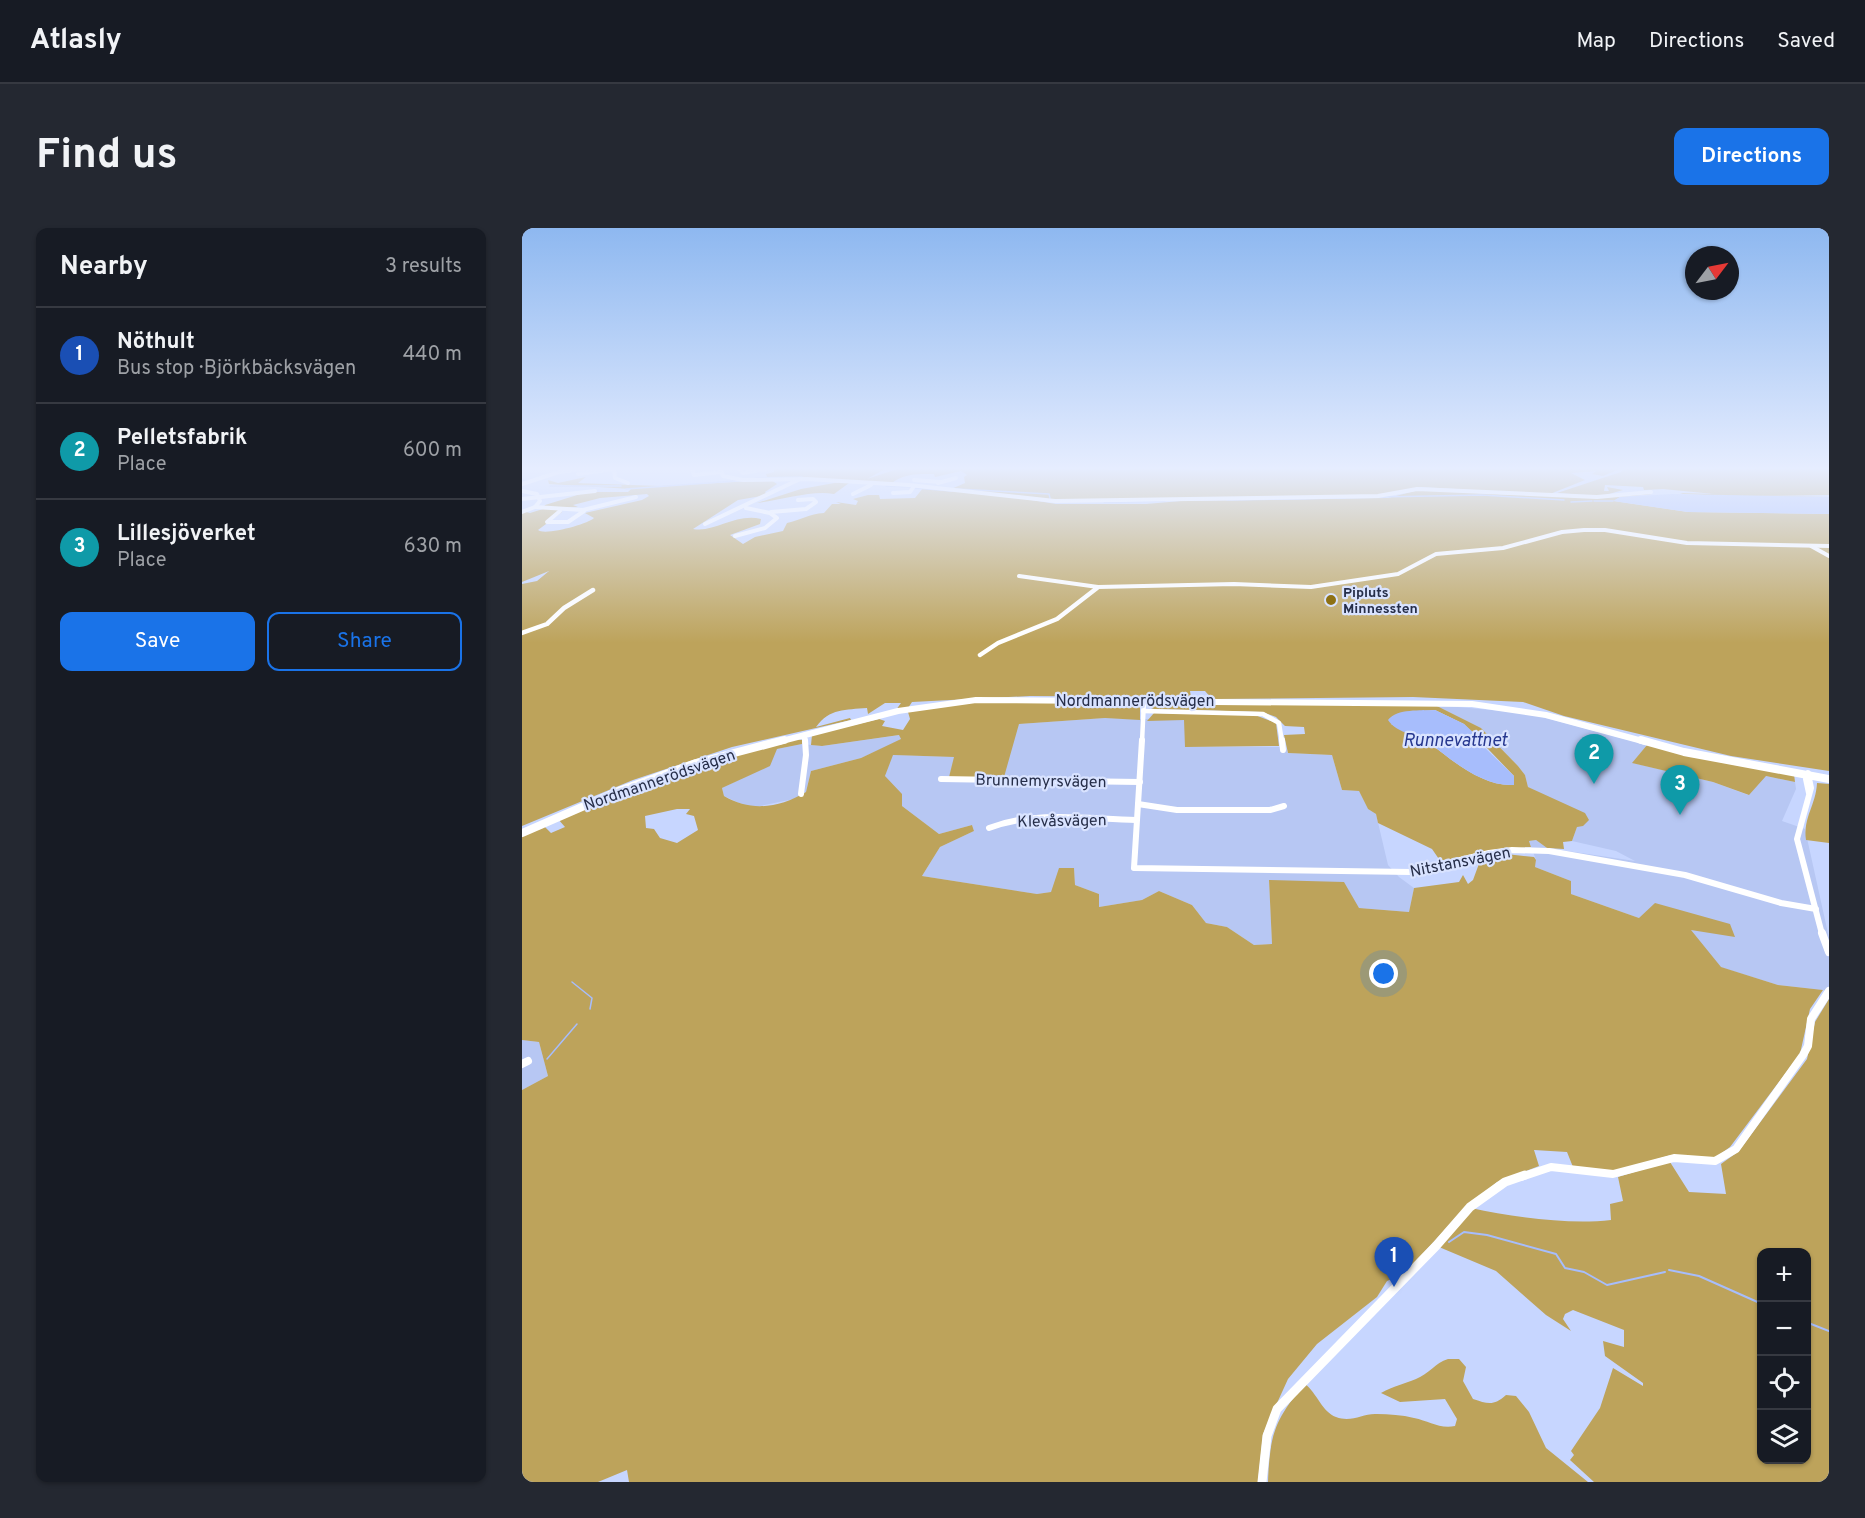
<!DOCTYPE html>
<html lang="en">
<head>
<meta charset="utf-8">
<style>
	:root { --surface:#171b24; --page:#242831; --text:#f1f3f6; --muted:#9ea1a6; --line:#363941; --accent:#1a73e8 }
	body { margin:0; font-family:Overpass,sans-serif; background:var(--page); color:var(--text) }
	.controls { position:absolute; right:18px; bottom:18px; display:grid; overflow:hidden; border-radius:12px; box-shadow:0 2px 4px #0004 }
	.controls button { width:54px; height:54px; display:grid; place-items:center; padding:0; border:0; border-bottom:2px solid var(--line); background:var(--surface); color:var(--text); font:30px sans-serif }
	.compass { position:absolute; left:1163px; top:18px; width:54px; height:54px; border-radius:50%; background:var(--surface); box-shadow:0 2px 4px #0004; rotate:58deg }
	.you { position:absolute; left:862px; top:746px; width:21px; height:21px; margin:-15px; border:4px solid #fff; border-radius:50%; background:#1a73e8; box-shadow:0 0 0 9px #1a73e833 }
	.badge { display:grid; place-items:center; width:39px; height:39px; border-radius:50%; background:var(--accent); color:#fff; font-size:20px; font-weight:700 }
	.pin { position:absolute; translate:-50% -50px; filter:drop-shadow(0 2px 3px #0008) }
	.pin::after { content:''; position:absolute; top:32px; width:21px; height:18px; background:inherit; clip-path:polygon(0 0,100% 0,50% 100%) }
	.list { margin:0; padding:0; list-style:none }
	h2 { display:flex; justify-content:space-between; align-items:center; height:78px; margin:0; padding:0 24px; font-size:26px }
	h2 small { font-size:20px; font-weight:400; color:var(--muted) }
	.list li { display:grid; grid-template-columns:39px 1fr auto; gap:18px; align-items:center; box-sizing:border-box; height:96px; padding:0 24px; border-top:2px solid var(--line) }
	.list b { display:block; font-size:22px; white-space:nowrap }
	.list p { margin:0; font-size:20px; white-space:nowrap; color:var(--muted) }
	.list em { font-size:20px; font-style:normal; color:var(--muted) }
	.actions { display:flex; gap:12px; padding:18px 24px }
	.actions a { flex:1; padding:14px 0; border:2px solid var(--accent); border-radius:12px; text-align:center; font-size:21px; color:var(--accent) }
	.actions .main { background:var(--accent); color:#fff }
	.icon { flex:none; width:33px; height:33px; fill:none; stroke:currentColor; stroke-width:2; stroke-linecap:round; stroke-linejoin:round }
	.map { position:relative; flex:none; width:1307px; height:1254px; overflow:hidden; border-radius:12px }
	header { display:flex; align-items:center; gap:36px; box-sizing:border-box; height:84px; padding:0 30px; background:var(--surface); border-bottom:2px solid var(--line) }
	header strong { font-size:28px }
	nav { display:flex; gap:33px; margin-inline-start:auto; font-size:21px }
	.intro { display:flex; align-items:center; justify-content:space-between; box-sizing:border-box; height:144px; padding:0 36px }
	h1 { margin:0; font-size:42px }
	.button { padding:15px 27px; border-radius:12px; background:var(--accent); color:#fff; font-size:21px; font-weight:700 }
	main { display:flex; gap:36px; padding:0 36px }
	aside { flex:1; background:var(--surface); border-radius:12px; box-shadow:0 2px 4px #0004 }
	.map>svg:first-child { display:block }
</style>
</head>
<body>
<header>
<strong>Atlasly</strong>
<nav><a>Map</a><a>Directions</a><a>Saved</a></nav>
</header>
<div class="intro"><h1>Find us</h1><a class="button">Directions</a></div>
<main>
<aside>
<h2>Nearby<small>3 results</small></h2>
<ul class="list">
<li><span class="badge" style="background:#1a4fb4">1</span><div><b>Nöthult</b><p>Bus stop · Björkbäcksvägen</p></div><em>440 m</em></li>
<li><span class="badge" style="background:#0f9aa8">2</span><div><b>Pelletsfabrik</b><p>Place</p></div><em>600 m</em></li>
<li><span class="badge" style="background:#0f9aa8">3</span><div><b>Lillesjöverket</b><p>Place</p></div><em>630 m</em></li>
</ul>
<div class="actions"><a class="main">Save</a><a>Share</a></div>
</aside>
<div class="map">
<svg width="1307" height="1254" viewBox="0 0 1307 1254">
	<rect width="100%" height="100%" fill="#c7d6ff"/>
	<!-- built -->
	<g fill="#b7c7f3">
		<path d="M913 477 1005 485 1125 517 1111 535 1191 554 1226 567 1243 548 1273 554 1274 561 1260 593 1283 601 1307 710V765L1301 762 1256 757 1198 739 1168 702 1117 690 1049 666V653L1013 639 1014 632 1007 613 1014 612 1025 620 1113 633 1094 623 1050 613 1055 599 1025 569 1006 559 1003 547 996 538 959 500Z"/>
		<path d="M583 490 663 492V519H763L766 525 810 527 820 562 837 563 846 581 854 586 866 637 877 649 892 660 887 684 837 680 747 652 750 716 732 717 705 699 684 695 670 677 637 663 620 672 577 679V666L553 657 552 640 529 664 515 666 400 648 418 619 452 603 450 597 417 606 380 578 363 548 370 527 433 529 427 549 497 496Z"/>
		<path d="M378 507 379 512 339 530 289 543 284 564 272 571 228 580 202 568 200 560 219 551 255 521 280 516 300 518Z"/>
		<path d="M0 812 17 814 26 848 0 862Z"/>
	</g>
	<!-- green -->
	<g fill="#bda35b" fill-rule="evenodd">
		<path d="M252 240C291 242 332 240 373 240L363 241 345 251 378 240H1100L1081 248 1070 246 1074 243 1049 245 1063 252 1028 266 897 259 864 267 529 272 493 267 491 269 534 276H624L659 273 866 270 897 262 994 267 1130 266 1098 269 1092 273 1166 284 1307 286V543L1209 528 1042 488 1001 474 891 469 690 471 683 463H668L669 469 508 468 390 474 386 480 374 482 379 475H363L346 486 345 480C323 482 308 480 294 499L328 490 329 492 210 519 111 552 0 598V356L15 353 27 343 0 354V283L8 285 21 281 23 277 65 264H106L109 261 27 256 26 252 36 255 64 249 56 255 138 258 249 252 255 256 243 264 245 267 216 272 171 301C193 305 213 285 239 291L238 296 208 307 221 316 233 309 261 303 265 295C279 292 287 286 302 285L310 276H319L314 274 334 277 336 273 331 271 346 267H357L358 271 393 270 401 260 427 262 443 255 442 249 445 247 439 243 413 249 412 246C396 246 380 245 368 257L292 250 228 251 245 249 244 246 252 244ZM125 266 127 268 120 272 63 285 72 290C66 296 23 308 16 302L40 284 35 280 56 279 51 277 78 270Z"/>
		<path d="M1103 240H1307V267L1233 268 1307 269 1267 271 1161 266 1158 265 1192 266 1141 261 1122 262 1121 259 1083 257 1082 263H1087L1085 259 1101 262 1080 268 1035 265 1099 244Z"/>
		<path d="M318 254 327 255 312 266C289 262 261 272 235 275L279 261Z"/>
		<path d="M453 474H614L618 477V492L583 490 497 496 482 549H427L432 529 371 527 363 548 380 566V578L417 606 450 597 452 603 418 619 400 648 515 666 529 664 537 640H552L553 657 577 666V679L620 672 637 663 670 677 684 695 705 699 732 717 750 716 747 652 822 654 837 680 887 684 892 660 937 654 941 647 946 656 951 652 958 633 984 626 1012 629 1014 632 1013 639 1049 653V666L1117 690 1133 675 1208 696 1213 709 1169 702 1199 739 1256 757 1301 762 1288 781 1278 826 1208 919 1193 930 1149 927 1090 944 1051 939 1045 924 1012 922 1017 938 975 954 940 983 883 1045 865 1053 855 1069 795 1116 766 1151 741 1206 736 1254H107L105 1242 76 1254H0V862L26 848 17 814 0 812V606L22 598 29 605 43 599 36 591 161 542 274 511 280 512V516L255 521 248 538 200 560 202 568C229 584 257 580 284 564L289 543 339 530 379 511 377 507 300 518 289 517 290 507 357 491 363 493 360 498 381 502 388 491 386 484ZM155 581H168L164 586 172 588 176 602 155 615 138 610 132 601 124 600 123 588Z"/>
		<path d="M628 476 913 477 959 500 996 538 1003 547 1006 559 1063 585 1067 592 1061 598 1055 599 1050 613 1041 614 1042 621 1025 620 1014 612 1007 613 1009 619 983 621 919 634 910 621 856 595 854 586 846 581 837 563 820 562 810 527 766 525 762 507 783 506 782 499 763 498 754 489 740 484 632 481 626 479ZM913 482 942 496 992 548V557C962 559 932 534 910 517 899 508 882 504 869 496L885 484Z"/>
		<path d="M632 485 733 487 754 495 757 518 663 519 662 492 625 493Z"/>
		<path d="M1125 517 1272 546 1273 554 1244 548 1227 567 1191 554 1110 535Z"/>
		<path d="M1295 555 1307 556V615L1284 612C1281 589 1294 577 1295 555Z"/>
		<path d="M1307 771V1254H1072L1048 1232 1052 1227 1049 1223 1078 1180 1091 1140 1121 1158V1155L1083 1128 1081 1113 1102 1119V1102L1051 1082 1043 1086 1041 1091 1049 1103 1024 1087 974 1043 917 1019 949 980C991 989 1047 997 1089 992L1088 976 1101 973 1096 949 1142 935 1148 934 1167 964 1204 966 1199 936 1217 923 1285 831 1293 794ZM1240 1024H1284V1232H1240Z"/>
		<path d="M926 1131H937L944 1139 941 1153 951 1171C966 1176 972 1178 984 1167L994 1168 1007 1184 1024 1220 1066 1254H746C748 1207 752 1192 783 1156 795 1165 800 1184 814 1189 830 1195 841 1185 855 1186 867 1186 880 1187 892 1190 907 1193 917 1201 933 1198L935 1191 923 1171 878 1174 859 1165C872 1158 882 1156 894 1151 907 1146 913 1135 926 1131Z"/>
	</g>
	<!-- water -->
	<g fill="#a7bdfc">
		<path d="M1150 266 1307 269V286L1166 284 1091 273 1098 269Z"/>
		<path d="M913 482 942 496 962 514 961 518 992 548V557C962 559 932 534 910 517 898 507 875 506 866 492 875 480 899 483 913 482Z"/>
	</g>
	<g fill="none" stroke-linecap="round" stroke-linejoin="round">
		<!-- stream-far1 -->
		<g stroke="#a7bdfc" stroke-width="1.5">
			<path d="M233 250 280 249"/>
			<path d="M0 251 3 253"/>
			<path d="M28 258H99"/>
			<path d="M364 258 389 259"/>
			<path d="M393 260 430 263"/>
			<path d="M104 261 213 253"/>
			<path d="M434 261 527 266 528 270"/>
			<path d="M857 269 960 267 1042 272"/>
			<path d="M705 272 823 270"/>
			<path d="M1072 273H1091"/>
			<path d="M582 274 643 273"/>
			<path d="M1049 274 1070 273"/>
			<path d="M50 754 70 770 68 781"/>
			<path d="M25 831 55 796"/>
		</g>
		<!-- stream -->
		<g stroke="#a7bdfc" stroke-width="2">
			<path d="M927 1014 942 1004 965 1007 1034 1026 1043 1040 1062 1044 1085 1057 1143 1044"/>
			<path d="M1147 1042 1177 1048 1240 1076"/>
			<path d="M1284 1094 1307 1103"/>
		</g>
		<!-- minor-far4 -->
		<g stroke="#fff" stroke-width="4">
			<path d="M92 240 93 250 106 255"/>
			<path d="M170 240 172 247 199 244"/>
			<path d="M198 240 201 248 221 252 285 251 387 257 533 273 856 268 895 261 1075 269 1129 264"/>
			<path d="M215 240 221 245 250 240"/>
			<path d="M587 240H607"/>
			<path d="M670 240H691"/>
			<path d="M56 246 92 241"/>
			<path d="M392 252 419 254"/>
			<path d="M416 255 434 250"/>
			<path d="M0 256 37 244 68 240"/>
			<path d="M0 263 15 266 18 273 13 279 0 284"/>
			<path d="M371 265 388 264 392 258"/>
			<path d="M331 266 349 257"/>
			<path d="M0 271 73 263"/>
			<path d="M13 279 61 282 114 269"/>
			<path d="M38 283 25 294H46L62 283"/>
			<path d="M249 284 284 281 294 274 291 271 276 272"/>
			<path d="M183 296 278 251"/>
			<path d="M213 308 243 300 255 290 248 285 224 280"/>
			<path d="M1289 318 1307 328"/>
			<path d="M497 348 576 359 712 356 789 359 876 346 914 326 981 320 1040 304 1062 302H1083L1165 315 1307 318"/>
			<path d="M573 361 576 359"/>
		</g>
		<!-- minor-far3 -->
		<g stroke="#fff" stroke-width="4.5">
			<path d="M0 405 25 396 42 380 71 362"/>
			<path d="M458 427 476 415 535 391 575 360"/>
			<path d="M621 483 741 486 757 495 760 514"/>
			<path d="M282 507 283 514"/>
			<path d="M620 514 622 472"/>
		</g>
		<!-- minor-far2 -->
		<g stroke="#fff" stroke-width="6">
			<path d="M620 512 612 640 889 644 967 625 990 622 1027 623 1163 647 1259 675 1294 681"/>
			<path d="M760 512 761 522"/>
			<path d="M419 551 618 554"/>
			<path d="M1287 565 1284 551 1286 545 1289 560 1275 611 1300 706"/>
			<path d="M279 566 284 527 283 512"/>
			<path d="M616 576 655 582H748L762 578"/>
			<path d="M467 600C514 582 565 591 614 592"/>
		</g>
		<!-- minor-far1 -->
		<g stroke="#fff" stroke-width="8">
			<path d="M1300 705 1307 724"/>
			<path d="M0 836 6 833"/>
			<path d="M999 949 1029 939 1091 946 1152 930 1193 933 1214 921 1281 827 1286 818 1289 791 1307 763"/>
		</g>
		<!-- minor -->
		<path stroke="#fff" stroke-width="9" d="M740 1254 745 1208 755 1181 914 1018 948 979 983 954 1003 947"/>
		<!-- major-far1 -->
		<path stroke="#fff" stroke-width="6" d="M256 514 376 483 454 472 950 476 1024 487 1124 514"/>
		<!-- major -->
		<g stroke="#fff" stroke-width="8">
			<path d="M1119 512 1162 524 1307 551"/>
			<path d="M0 605 99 562 174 535 262 512"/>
		</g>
	</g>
	<!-- sky -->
	<linearGradient id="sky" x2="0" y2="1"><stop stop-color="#8eb8f0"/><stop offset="0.58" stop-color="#e6edff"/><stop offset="1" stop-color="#e6edff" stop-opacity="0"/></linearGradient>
	<rect width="1307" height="415" fill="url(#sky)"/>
	<!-- markers -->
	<circle fill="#8e7115" stroke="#d9e3ff" stroke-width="2" cx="809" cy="372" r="6"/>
	<g text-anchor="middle" stroke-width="4.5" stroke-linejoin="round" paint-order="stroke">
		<!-- far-poi labels -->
		<g font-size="14" font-weight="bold" fill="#262e49" stroke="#d9e3ff" text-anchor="start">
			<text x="821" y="369">Pipluts<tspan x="821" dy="16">Minnessten</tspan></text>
		</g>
		<!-- street labels -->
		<g font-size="16" fill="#262e49" stroke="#d9e3ff">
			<text x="613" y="478">Nordmannerödsvägen</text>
			<text transform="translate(137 551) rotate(-19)" y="6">Nordmannerödsvägen</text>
			<text transform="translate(519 552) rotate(1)" y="6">Brunnemyrsvägen</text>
			<text transform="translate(540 592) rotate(-1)" y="6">Klevåsvägen</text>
			<text transform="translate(938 633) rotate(-11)" y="6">Nitstansvägen</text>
		</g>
		<!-- water labels -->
		<g font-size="18" font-style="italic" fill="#26378f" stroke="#d9e3ff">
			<text x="933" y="518">Runnevattnet</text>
		</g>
	</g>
</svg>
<div class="controls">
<button>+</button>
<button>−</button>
<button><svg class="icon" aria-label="locate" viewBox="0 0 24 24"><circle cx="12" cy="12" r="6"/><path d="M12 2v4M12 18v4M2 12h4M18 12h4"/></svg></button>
<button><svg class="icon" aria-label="layers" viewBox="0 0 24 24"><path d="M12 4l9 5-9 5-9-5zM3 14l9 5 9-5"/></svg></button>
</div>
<svg class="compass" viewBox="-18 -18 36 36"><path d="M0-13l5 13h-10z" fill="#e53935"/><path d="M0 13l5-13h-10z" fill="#9ea1a6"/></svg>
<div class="you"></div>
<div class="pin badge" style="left:872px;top:1059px;background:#1a4fb4">1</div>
<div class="pin badge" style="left:1072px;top:556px;background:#0f9aa8">2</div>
<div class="pin badge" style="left:1158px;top:587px;background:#0f9aa8">3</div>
</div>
</main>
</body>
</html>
